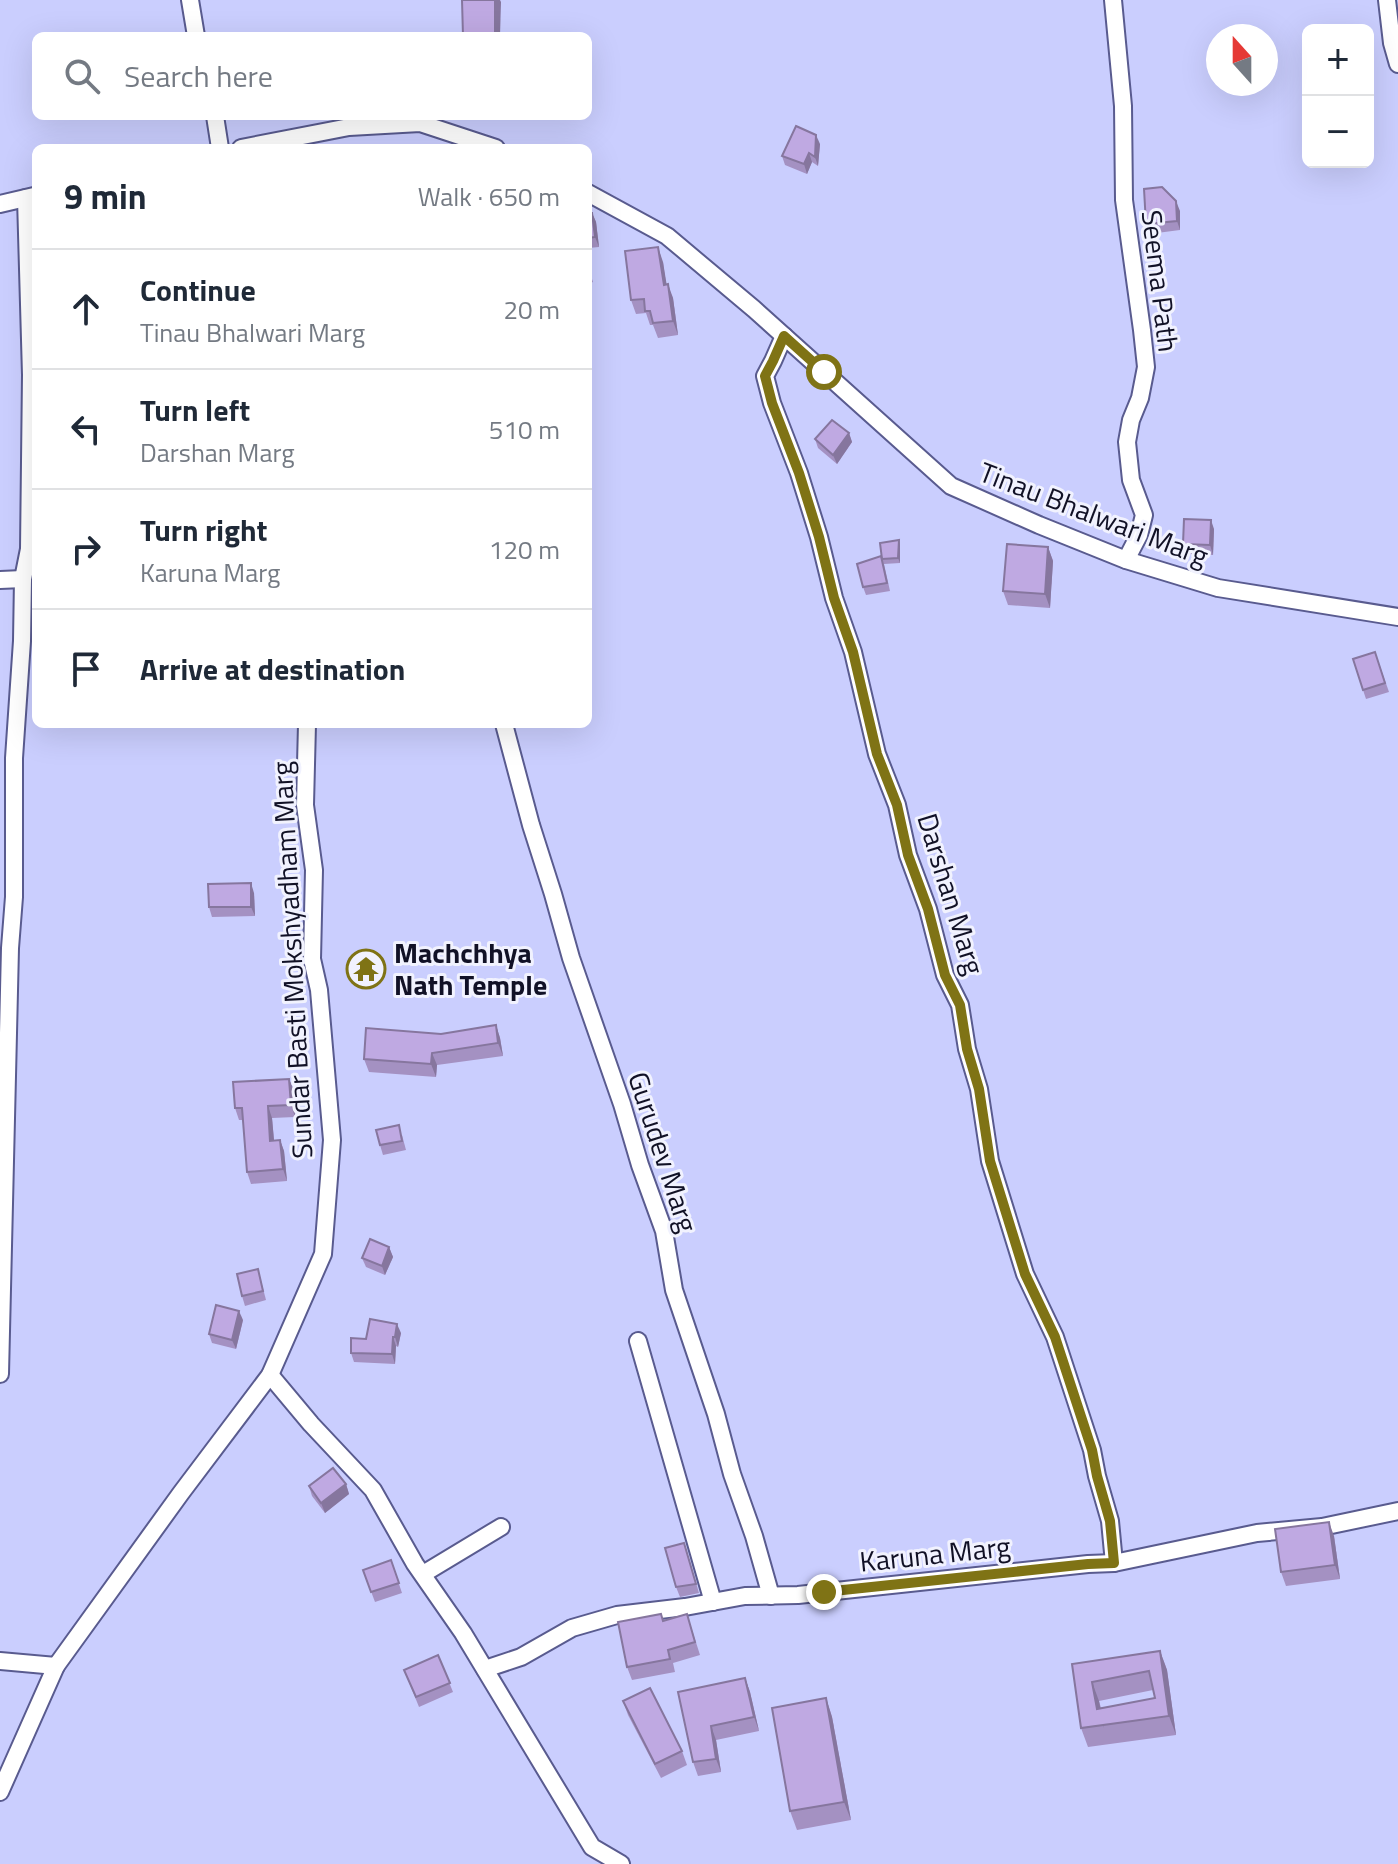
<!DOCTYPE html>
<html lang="en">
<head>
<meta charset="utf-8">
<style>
	:root { --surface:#fff; --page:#f2f2f3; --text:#1f2937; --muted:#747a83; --line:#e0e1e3 }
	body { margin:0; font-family:"Titillium Web",sans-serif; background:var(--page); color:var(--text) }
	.controls { position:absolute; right:24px; top:24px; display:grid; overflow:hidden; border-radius:12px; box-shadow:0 8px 32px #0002 }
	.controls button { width:72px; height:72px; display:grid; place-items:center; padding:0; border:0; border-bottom:2px solid var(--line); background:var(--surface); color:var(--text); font:40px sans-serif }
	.compass { position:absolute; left:1206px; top:24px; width:72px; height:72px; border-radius:50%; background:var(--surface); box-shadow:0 8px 32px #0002; rotate:339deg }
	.stop { position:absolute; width:24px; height:24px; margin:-18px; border:6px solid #7f7315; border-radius:50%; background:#fff }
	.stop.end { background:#7f7315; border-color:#fff; box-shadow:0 2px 8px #0008 }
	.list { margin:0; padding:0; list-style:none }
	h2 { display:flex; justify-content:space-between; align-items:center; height:104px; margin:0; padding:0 32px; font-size:34px }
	h2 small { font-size:26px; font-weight:400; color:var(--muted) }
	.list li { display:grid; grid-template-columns:52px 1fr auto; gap:24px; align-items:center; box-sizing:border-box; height:120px; padding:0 32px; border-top:2px solid var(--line) }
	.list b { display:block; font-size:30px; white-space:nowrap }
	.list p { margin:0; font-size:26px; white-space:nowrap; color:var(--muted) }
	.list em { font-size:26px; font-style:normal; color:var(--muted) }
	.icon { flex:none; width:44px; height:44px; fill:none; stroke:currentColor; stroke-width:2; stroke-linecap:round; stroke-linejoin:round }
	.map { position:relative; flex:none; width:1398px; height:1864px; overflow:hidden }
	.search { position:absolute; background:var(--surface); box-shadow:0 8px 32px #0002; left:32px; top:32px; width:560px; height:88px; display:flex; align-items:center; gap:20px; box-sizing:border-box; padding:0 28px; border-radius:12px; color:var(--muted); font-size:30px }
	.panel { position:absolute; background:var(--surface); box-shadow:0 8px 32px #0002; left:32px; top:144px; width:560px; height:584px; border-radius:12px }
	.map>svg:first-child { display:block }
</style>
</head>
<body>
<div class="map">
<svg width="1398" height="1864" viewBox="0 0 1398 1864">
	<rect width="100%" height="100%" fill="#cacefe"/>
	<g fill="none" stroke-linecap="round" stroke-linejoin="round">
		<!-- minor casing -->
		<g stroke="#595b8f" stroke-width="20">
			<g id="minor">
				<path d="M190 0 196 36"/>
				<path d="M1113 0 1123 106 1124 200 1142 330 1146 367 1140 398 1131 420 1127 442 1131 480 1144 515 1139 535 1126 560"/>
				<path d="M1387 0 1392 43 1398 64"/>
				<path d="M215 116 220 148"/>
				<path d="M241 148 349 127 420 123 496 148"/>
				<path d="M588 193 667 236 754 309 951 486 1039 525 1126 560 1218 588 1398 617"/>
				<path d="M0 204 34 196"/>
				<path d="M784 336 773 361 765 376 772 403 799 473 819 537 834 598 853 652 877 754 897 805 908 855 928 909 945 975 960 1005 967 1049 979 1089 990 1161 1025 1274 1055 1337 1092 1450 1097 1476 1110 1521 1114 1563"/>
				<path d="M0 580 23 579"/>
				<path d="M504 724 531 825 553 894 571 958 622 1104 640 1165 664 1231 674 1290 716 1414 732 1474 754 1536 771 1596"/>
				<path d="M638 1341 713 1602"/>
				<path d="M0 1374 10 948 14 897V758L22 641 23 579 29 549 31 375 26 198"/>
				<path d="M270 1375 311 1424 373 1490 415 1564 463 1633 592 1847 621 1864"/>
				<path d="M423 1574 501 1527"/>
				<path d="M0 1661 56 1666"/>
				<path d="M485 1669 521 1657 572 1628 617 1615 685 1607 745 1596 798 1595 1088 1564 1114 1563 1257 1533 1322 1527 1398 1511"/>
				<path d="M0 1792 56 1666 181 1493 270 1375 323 1254 332 1140 319 990 312 959 314 870 305 805 307 724"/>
			</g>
		</g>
		<!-- minor -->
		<use href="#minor" stroke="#fff" stroke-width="16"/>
	</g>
	<!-- wall -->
	<g fill="#a491c2" fill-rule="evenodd">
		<path d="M820 144 818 166 812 162 807 174 785 165 782 156Z"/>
		<path d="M1180 211V230L1149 234 1146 224Z"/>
		<path d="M588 213H592L596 222 599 247 588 248Z"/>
		<path d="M663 262 666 284 673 298 678 335 658 338 653 325H650L646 313 636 314 631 300Z"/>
		<path d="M588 268 593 282 588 284Z"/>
		<path d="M849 433 852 442 837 464 818 448 815 439Z"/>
		<path d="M1214 529 1213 555 1187 554 1183 544Z"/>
		<path d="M899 540 900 544V563L884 564 890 591 866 595 863 587 882 559Z"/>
		<path d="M1048 547 1053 561 1050 608 1008 605 1003 591Z"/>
		<path d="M1375 652 1389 692 1366 699 1363 690Z"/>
		<path d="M254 893 255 916 212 917 209 907Z"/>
		<path d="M496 1025 500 1038 503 1056 437 1065 436 1077 369 1072 364 1059 441 1034Z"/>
		<path d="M289 1079 294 1091 295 1117 272 1118 274 1140H280L284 1151 287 1181 251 1184 247 1172 243 1120H239L235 1108Z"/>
		<path d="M402 1135 406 1150 383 1155 380 1145Z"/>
		<path d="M389 1247 393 1257 385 1275 366 1267 362 1258Z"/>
		<path d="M258 1269 266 1300 245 1306 242 1296Z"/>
		<path d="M243 1320 236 1349 212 1343 209 1334Z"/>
		<path d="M401 1333 398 1347 396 1346 395 1364 354 1362 351 1353 366 1339Z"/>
		<path d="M346 1484 349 1494 325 1513 312 1496 309 1486Z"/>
		<path d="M1334 1536 1340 1579 1286 1586 1281 1572Z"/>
		<path d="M687 1552 699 1593 680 1597 676 1587Z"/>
		<path d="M391 1560 402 1593 375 1602 363 1570Z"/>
		<path d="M687 1614 700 1655 673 1663 675 1672 632 1680 627 1667 664 1621Z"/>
		<path d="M1160 1651 1167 1670 1176 1735 1088 1747 1081 1728 1072 1664ZM1153 1690 1155 1698 1101 1708 1099 1701Z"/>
		<path d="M438 1655 453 1692 419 1707 404 1670Z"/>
		<path d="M745 1678 750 1692 759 1731 716 1740 721 1772 698 1776 693 1762 678 1692Z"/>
		<path d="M826 1698 832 1717 851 1820 797 1830 790 1811Z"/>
		<path d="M623 1701 682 1751 687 1765 661 1778 628 1715Z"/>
	</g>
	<!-- shaded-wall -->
	<g fill="#86769e">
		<path d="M495 0H500L501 2 500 36H495Z"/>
		<path d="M816 135 820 144 818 166 815 157Z"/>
		<path d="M809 153 812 162 807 174 804 164Z"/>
		<path d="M1176 201 1180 211V230L1177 221Z"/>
		<path d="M592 213 596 222 599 247 595 237Z"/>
		<path d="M658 247 663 262 669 299 664 285Z"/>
		<path d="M668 284 673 298 678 335 673 321Z"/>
		<path d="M849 433 852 442 837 464 833 455Z"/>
		<path d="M1211 520 1214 529 1213 555 1210 545Z"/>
		<path d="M899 540 900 544V563L898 558Z"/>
		<path d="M1048 547 1053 561 1050 608 1045 594Z"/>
		<path d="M251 883 254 893 255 916 251 907Z"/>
		<path d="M496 1025 500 1038 503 1056 498 1043Z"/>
		<path d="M432 1053 437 1065 436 1077 431 1064Z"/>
		<path d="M289 1079 294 1091 295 1117 291 1105Z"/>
		<path d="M268 1106 272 1118 275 1152 270 1141Z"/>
		<path d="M280 1140 284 1151 287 1181 283 1169Z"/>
		<path d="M389 1247 393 1257 385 1275 382 1266Z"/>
		<path d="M239 1311 243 1320 236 1349 232 1340Z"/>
		<path d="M397 1324 401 1333 398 1347 395 1337Z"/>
		<path d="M393 1337 396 1346 395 1364 392 1354Z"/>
		<path d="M346 1484 349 1494 325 1513 321 1503Z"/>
		<path d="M1329 1522 1334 1536 1340 1579 1335 1565Z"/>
		<path d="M1160 1651 1167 1670 1176 1735 1169 1716Z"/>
		<path d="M745 1678 750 1692 759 1731 754 1717Z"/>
		<path d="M1092 1682 1099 1701 1104 1728 1097 1709Z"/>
		<path d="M826 1698 832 1717 851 1820 844 1802Z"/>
		<path d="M711 1726 716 1740 721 1772 716 1759Z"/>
	</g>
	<!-- building -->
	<g fill="#bfa9e2" stroke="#86769e" stroke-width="2" fill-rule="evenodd">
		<path d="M462 0H495V36H463Z"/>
		<path d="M796 126 816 135 815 157 809 153 804 164 782 156Z"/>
		<path d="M1162 187 1176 201 1177 221 1146 224 1144 189Z"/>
		<path d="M588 213H592L595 237 588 238Z"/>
		<path d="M658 247 664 285 668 284 673 321 653 323 650 311H645L644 299 631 300 625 251Z"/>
		<path d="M832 420 849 433 833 455 815 439Z"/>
		<path d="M1184 519 1211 520 1210 545 1183 544Z"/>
		<path d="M899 540 898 558 882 559 880 543Z"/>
		<path d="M1007 544 1048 547 1045 594 1003 591Z"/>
		<path d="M881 556 887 583 863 587 857 564Z"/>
		<path d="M1375 652 1385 683 1363 690 1353 659Z"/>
		<path d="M251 883V907H209L208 884Z"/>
		<path d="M496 1025 498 1043 432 1053 431 1064 364 1059 366 1028 441 1034Z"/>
		<path d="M289 1079 291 1105 268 1106 270 1141 280 1140 283 1169 247 1172 242 1108H235L233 1082Z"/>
		<path d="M399 1125 402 1141 380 1145 376 1130Z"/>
		<path d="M370 1239 389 1247 382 1266 362 1258Z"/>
		<path d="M258 1269 263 1291 242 1296 237 1274Z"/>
		<path d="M216 1305 239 1311 232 1340 209 1334Z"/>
		<path d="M370 1319 397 1324 395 1337H393L392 1354 351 1353V1338L366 1339Z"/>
		<path d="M333 1468 346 1484 321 1503 309 1486Z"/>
		<path d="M1329 1522 1335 1565 1281 1572 1275 1529Z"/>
		<path d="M684 1543 696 1584 676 1587 665 1548Z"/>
		<path d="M391 1560 399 1583 371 1592 363 1570Z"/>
		<path d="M661 1614 663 1621 687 1614 695 1642 668 1650 670 1659 627 1667 618 1622Z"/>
		<path d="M1160 1651 1169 1716 1081 1728 1072 1664ZM1149 1671 1155 1698 1097 1709 1092 1682Z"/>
		<path d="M438 1655 450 1683 416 1697 404 1670Z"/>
		<path d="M745 1678 754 1717 711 1726 716 1759 693 1762 678 1692Z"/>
		<path d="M650 1688 682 1751 655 1764 623 1701Z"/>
		<path d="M826 1698 844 1802 790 1811 772 1708Z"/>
	</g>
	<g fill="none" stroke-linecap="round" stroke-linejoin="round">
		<!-- route -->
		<path stroke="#7f7315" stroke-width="10" d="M824 372 784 336 773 361 765 376 772 403 799 473 819 537 834 598 853 652 877 754 897 805 908 855 928 909 945 975 960 1005 967 1049 979 1089 990 1161 1025 1274 1055 1337 1092 1450 1097 1476 1110 1521 1114 1563 1088 1564 824 1592"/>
	</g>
	<!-- icons -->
	<defs>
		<g id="temple-ring" transform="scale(2)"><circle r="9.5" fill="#f1f2fe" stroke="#7f7315" stroke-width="1.5"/><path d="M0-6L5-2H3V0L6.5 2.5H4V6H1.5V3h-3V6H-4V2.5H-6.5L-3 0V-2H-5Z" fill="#7f7315"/></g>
	</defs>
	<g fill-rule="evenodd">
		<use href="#temple-ring" x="366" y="969"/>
	</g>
	<g text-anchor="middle" stroke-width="6" stroke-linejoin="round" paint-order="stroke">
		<!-- street labels -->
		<g font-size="28" fill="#111126" stroke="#f1f2fe">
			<text transform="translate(1160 281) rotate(83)" y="10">Seema Path</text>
			<text transform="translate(1094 514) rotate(21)" y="10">Tinau Bhalwari Marg</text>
			<text transform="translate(951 894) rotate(73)" y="10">Darshan Marg</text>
			<text transform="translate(292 960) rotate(-93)" y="10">Sundar Basti Mokshyadham Marg</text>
			<text transform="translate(663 1152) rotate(72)" y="10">Gurudev Marg</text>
			<text transform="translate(935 1554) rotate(-6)" y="10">Karuna Marg</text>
		</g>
		<!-- poi labels -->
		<g font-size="28" font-weight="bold" fill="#111126" stroke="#f1f2fe" text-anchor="start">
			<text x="394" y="963">Machchhya<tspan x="394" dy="32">Nath Temple</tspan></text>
		</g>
	</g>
</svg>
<div class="controls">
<button>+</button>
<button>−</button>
</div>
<svg class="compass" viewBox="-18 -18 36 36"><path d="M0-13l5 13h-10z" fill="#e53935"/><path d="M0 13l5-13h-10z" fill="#747a83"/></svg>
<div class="stop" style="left:824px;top:372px"></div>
<div class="stop end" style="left:824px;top:1592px"></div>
<div class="search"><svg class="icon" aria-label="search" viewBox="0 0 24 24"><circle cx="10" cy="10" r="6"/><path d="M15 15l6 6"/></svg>Search here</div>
<section class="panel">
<h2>9 min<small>Walk · 650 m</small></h2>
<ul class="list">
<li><svg class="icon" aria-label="ahead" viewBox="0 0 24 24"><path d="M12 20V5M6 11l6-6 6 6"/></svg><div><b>Continue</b><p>Tinau Bhalwari Marg</p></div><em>20 m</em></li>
<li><svg class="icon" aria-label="left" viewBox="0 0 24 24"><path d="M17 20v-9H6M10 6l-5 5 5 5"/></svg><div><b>Turn left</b><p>Darshan Marg</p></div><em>510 m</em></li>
<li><svg class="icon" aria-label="right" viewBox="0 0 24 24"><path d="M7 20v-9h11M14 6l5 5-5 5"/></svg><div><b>Turn right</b><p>Karuna Marg</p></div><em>120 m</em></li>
<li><svg class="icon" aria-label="arrive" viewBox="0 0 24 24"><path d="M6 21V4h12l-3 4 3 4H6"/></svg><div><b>Arrive at destination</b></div></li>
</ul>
</section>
</div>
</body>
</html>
